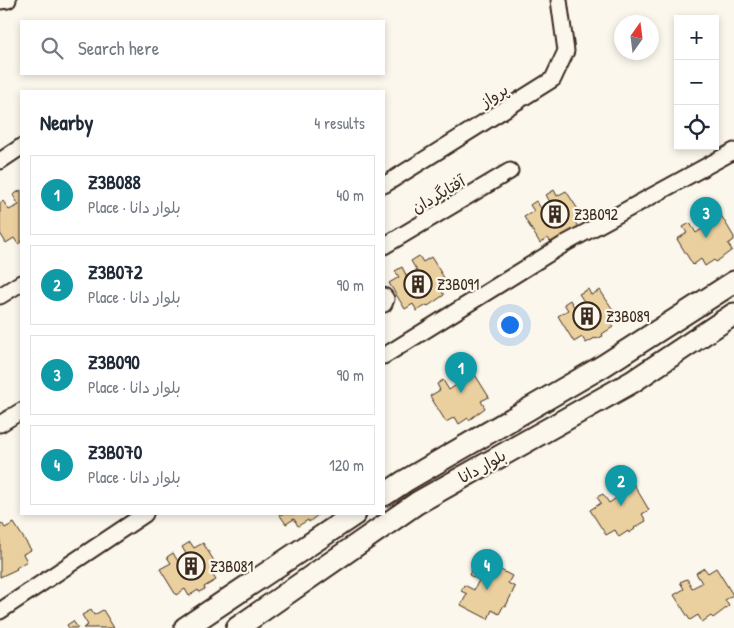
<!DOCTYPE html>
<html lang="en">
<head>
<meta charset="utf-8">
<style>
	:root { --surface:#fff; --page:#f2f2f3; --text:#1f2937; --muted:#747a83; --line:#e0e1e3; --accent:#3b2a1e }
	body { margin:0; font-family:"Patrick Hand","Playpen Sans Arabic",sans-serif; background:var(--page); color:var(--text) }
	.controls { position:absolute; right:15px; top:15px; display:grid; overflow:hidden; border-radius:0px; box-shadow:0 2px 8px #0003 }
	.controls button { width:45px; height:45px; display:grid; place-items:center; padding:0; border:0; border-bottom:1px solid var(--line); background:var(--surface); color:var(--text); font:25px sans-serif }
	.compass { position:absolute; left:614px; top:15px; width:45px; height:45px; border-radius:50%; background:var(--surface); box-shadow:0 2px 8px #0003; rotate:14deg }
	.you { position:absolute; left:509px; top:324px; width:18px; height:18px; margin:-12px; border:4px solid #fff; border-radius:50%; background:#1a73e8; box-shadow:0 0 0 8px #1a73e833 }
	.badge { display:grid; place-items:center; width:32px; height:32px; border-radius:50%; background:var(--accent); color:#fff; font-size:16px; font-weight:700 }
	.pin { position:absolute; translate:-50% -41px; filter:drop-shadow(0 1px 2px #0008) }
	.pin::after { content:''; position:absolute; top:26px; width:18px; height:15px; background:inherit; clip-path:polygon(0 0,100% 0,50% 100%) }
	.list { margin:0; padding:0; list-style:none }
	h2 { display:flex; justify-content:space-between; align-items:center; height:65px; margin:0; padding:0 20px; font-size:21px }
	h2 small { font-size:16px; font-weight:400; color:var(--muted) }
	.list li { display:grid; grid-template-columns:32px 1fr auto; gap:15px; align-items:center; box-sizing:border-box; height:80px; margin:0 10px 10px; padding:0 10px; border:1px solid var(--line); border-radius:0px }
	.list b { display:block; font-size:19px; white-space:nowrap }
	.list p { margin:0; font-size:16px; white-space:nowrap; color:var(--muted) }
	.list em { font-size:16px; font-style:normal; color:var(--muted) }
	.icon { flex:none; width:28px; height:28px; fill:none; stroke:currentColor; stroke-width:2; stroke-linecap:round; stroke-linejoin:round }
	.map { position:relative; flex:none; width:734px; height:628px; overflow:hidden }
	.search { position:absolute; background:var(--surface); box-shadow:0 2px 8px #0003; left:20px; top:20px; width:365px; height:55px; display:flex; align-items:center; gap:12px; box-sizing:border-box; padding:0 18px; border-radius:0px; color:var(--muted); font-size:19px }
	.panel { position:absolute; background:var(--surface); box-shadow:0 2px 8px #0003; left:20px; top:90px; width:365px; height:425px; border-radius:0px }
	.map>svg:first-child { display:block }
</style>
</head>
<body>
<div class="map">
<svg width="734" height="628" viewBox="0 0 734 628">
	<rect width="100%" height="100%" fill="#fbf7ec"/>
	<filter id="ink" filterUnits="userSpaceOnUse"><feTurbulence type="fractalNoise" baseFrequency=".02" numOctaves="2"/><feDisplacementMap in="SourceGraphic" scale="10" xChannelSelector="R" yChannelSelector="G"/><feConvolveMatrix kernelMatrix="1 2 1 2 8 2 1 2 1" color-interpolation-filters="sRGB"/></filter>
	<g filter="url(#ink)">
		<!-- building -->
		<g fill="#ebd09f" stroke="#3b2a1e">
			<path d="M21 190V242L18 244 14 238 6 243 0 233V203L3 201 9 210 19 205 13 195Z"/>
			<path d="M554 190 557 196 566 191 583 217 575 222 579 228 552 244 548 238 540 243 524 217 534 211 530 205 536 201 543 211 552 205 546 195Z"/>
			<path d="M707 212 711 218 719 212 734 237V240L728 244 732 250 716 262 714 260 705 266 701 259 693 265 677 239 687 233 683 227 690 223 696 233 705 227 699 217Z"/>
			<path d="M419 256 423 262 431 257 448 284 440 288 444 295 428 306 427 305 417 311 413 304 405 309 389 283 399 277 395 271 402 267 407 277 417 271 411 261Z"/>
			<path d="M588 289 591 295 600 290 617 316 609 321 613 327 602 334 603 336 596 339 595 338 586 343 582 337 574 342 558 316 568 310 564 304 570 300 576 310 586 304 579 294Z"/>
			<path d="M460 369 464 375 472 370 489 397 481 401 485 408 469 420 468 418 459 424 455 417 446 422 430 396 440 390 437 384 443 380 449 390 458 384 452 374Z"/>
			<path d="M620 482 624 488 633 483 649 510 642 514 646 521 634 528 635 529 629 533 628 531 619 537 615 530 606 535 590 510 601 503 597 497 603 494 609 503 618 497 612 488Z"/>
			<path d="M279 514H319L309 522 308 520 298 526 294 519 286 524Z"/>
			<path d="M2 523 5 528 14 523 31 550 23 554 27 561 16 568 17 569 0 577V524Z"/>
			<path d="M190 542 194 548 203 543 219 569 212 574 216 580 204 587 205 589 199 592 198 590 189 596 185 589 176 595 160 569 171 563 167 557 173 553 179 563 188 557 182 547Z"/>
			<path d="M484 561 512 576 508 583 515 587 506 606 504 605 499 614 492 610 488 619 461 605 467 594 461 591 464 585 474 590 479 580 469 575 473 566 480 569Z"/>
			<path d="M704 568 708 573 716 568 733 595 725 600 729 606 713 618 711 616 702 622 698 615 690 620 674 595 684 589 680 582 687 579 692 588 702 583 696 573Z"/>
			<path d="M91 610 94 615 103 610 114 628H83L88 625 82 615Z"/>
			<path d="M73 621 78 628H69L67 625Z"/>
		</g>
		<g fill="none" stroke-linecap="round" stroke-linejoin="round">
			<!-- street casing -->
			<g stroke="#3b2a1e" stroke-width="19">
				<g id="street">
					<path d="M0 1 8 0"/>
					<path d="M0 161 21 147"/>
					<path d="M384 185 553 79 566 51 559 0"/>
					<path d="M384 246 510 171"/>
					<path d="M0 296 21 283"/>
					<path d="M384 296 386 299 384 304"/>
					<path d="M384 356 566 243 734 151"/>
					<path d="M0 424 21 411"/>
					<path d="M0 611 145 514"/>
				</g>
			</g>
			<!-- secondary casing -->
			<g stroke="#3b2a1e" stroke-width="25">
				<g id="secondary">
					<path d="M384 495 405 481 603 366 734 282"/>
					<path d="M185 628 355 514"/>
					<path d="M237 628 417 503 632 382 734 314"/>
				</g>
			</g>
			<!-- street -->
			<use href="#street" stroke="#fbf7ec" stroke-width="15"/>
			<!-- secondary -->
			<use href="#secondary" stroke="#fbf7ec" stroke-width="21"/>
		</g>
	</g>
	<!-- icons -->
	<defs>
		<g id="building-ring" transform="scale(1.4375)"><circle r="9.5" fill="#fbf7ec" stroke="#3b2a1e" stroke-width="1.5"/><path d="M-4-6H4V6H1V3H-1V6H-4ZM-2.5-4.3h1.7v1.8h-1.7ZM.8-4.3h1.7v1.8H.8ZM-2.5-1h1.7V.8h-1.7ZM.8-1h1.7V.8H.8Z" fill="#3b2a1e"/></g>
	</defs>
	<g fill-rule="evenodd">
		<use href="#building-ring" x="555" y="214"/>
		<use href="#building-ring" x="418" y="284"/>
		<use href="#building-ring" x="587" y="316"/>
		<use href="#building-ring" x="191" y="566"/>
	</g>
	<g text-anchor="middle" stroke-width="4.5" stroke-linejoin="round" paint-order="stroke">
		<!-- street labels -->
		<g font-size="16" fill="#3b2a1e" stroke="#fbf7ec">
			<text transform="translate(494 95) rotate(-32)" y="6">پرواز</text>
			<text transform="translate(438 194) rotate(-30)" y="6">آفتابگردان</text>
			<text transform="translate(482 466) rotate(-29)" y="6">بلوار دانا</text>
		</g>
		<!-- poi labels -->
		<g font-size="16" fill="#3b2a1e" stroke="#fbf7ec" text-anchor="start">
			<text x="574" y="220">Z3B092</text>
			<text x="437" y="290">Z3B091</text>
			<text x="606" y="322">Z3B089</text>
			<text x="210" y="572">Z3B081</text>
		</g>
	</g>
</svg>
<div class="controls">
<button>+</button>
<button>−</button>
<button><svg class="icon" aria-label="locate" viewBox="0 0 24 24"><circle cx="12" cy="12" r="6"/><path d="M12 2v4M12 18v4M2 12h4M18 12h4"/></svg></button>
</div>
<svg class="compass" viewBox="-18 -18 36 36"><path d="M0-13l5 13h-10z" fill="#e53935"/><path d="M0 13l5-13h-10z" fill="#747a83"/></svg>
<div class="you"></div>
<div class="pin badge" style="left:461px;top:393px;background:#0f9aa8">1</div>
<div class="pin badge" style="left:621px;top:506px;background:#0f9aa8">2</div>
<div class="pin badge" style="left:706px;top:238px;background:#0f9aa8">3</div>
<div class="pin badge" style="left:487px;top:590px;background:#0f9aa8">4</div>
<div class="search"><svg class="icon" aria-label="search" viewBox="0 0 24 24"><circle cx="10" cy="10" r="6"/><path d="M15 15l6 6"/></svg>Search here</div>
<section class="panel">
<h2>Nearby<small>4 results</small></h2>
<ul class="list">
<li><span class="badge" style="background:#0f9aa8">1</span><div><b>Z3B088</b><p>Place · بلوار دانا</p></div><em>40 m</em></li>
<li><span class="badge" style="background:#0f9aa8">2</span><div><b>Z3B072</b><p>Place · بلوار دانا</p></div><em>90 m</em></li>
<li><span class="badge" style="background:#0f9aa8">3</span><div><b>Z3B090</b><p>Place · بلوار دانا</p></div><em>90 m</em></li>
<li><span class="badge" style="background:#0f9aa8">4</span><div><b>Z3B070</b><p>Place · بلوار دانا</p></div><em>120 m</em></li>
</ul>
</section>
</div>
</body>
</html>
